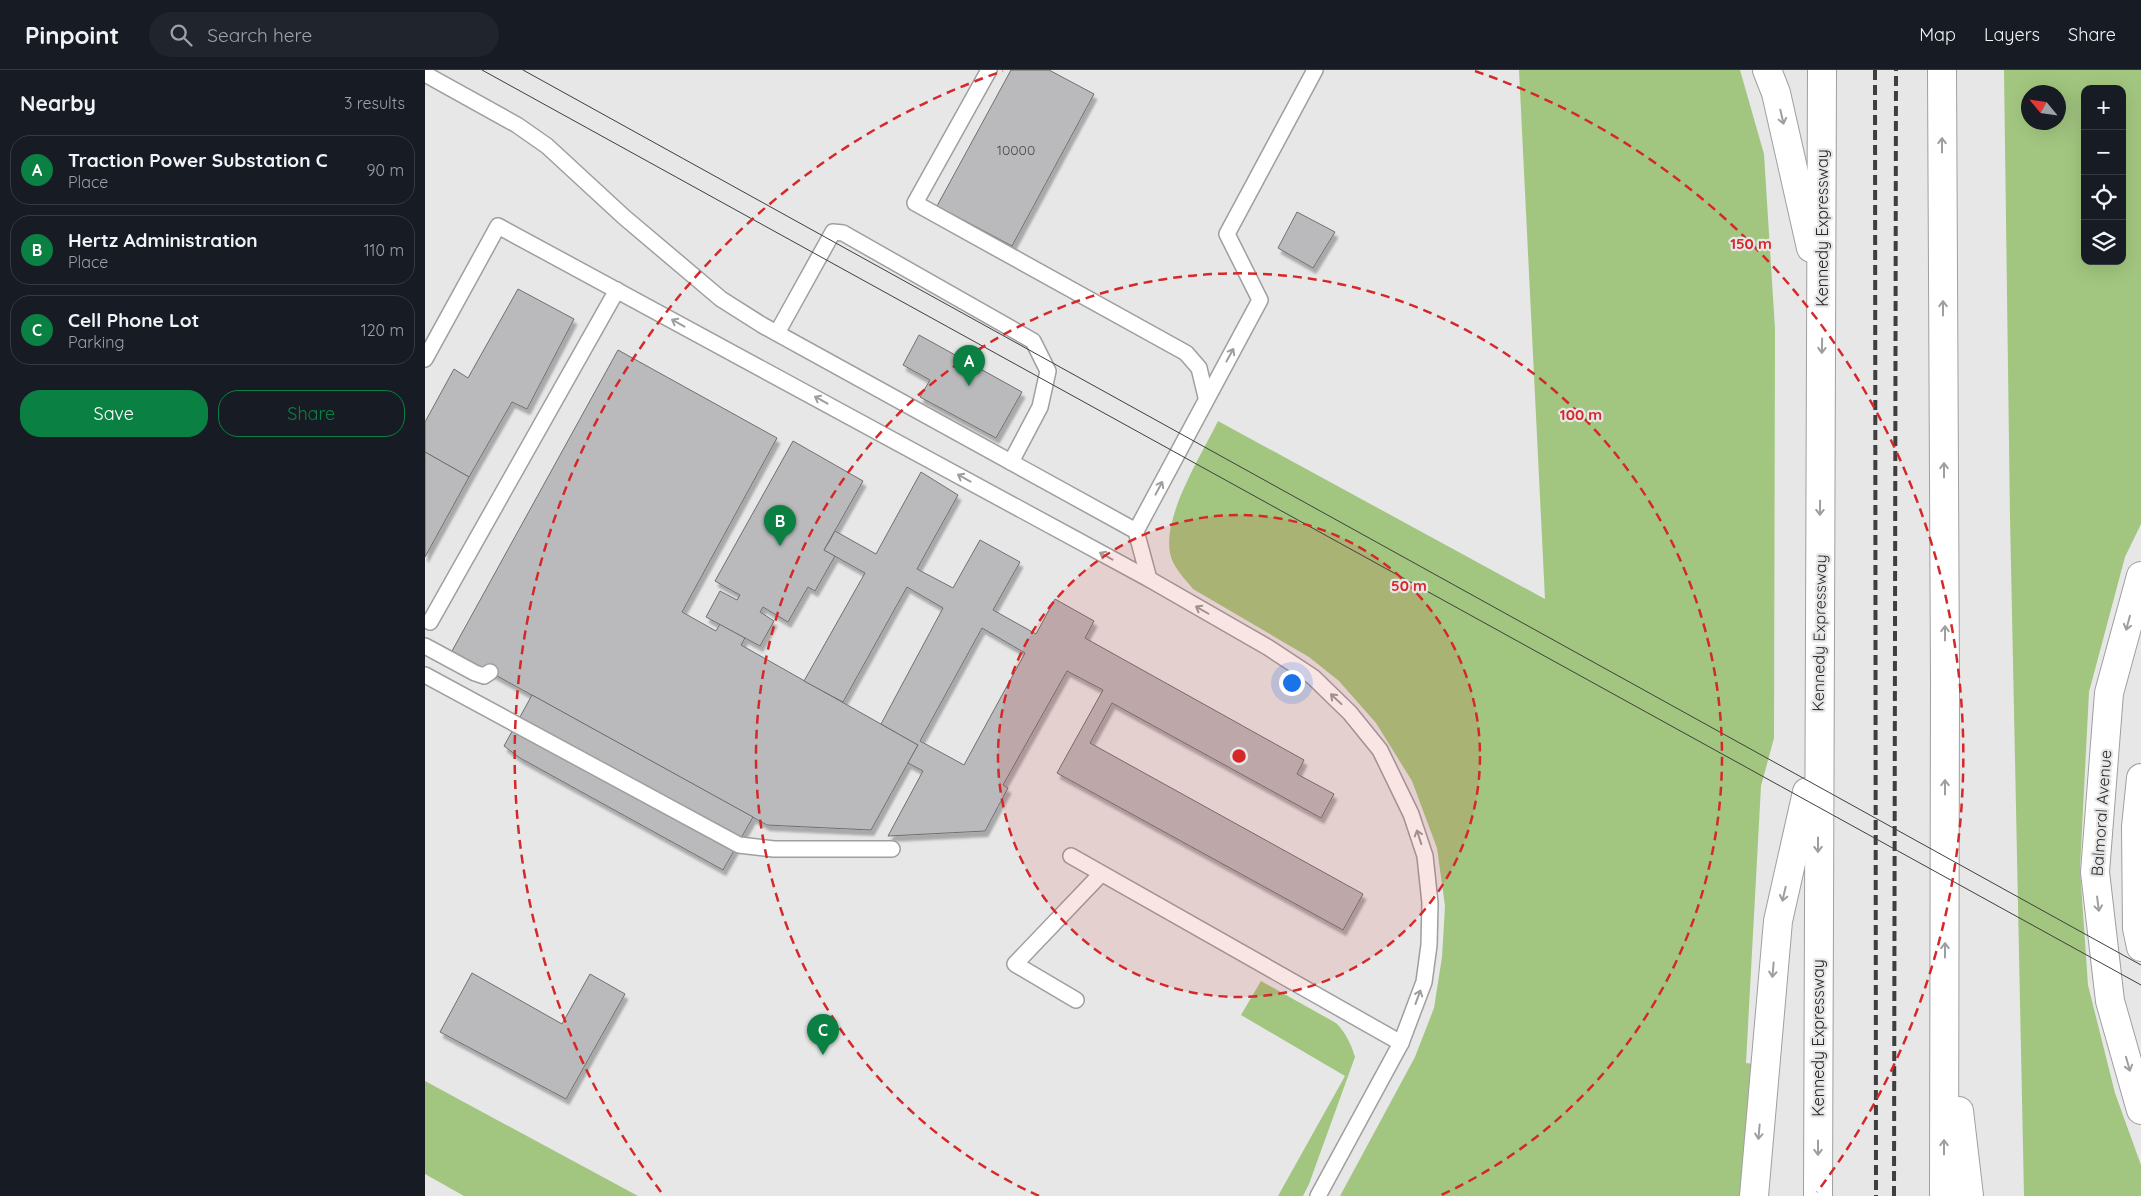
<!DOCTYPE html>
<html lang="en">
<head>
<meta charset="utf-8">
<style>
	:root { --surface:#171b24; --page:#20242c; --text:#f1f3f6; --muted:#9ea1a6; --line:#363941; --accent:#0b8043 }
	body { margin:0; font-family:Quicksand,sans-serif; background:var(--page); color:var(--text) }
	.controls { position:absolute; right:15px; top:15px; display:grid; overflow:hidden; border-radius:10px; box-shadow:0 5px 20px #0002 }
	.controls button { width:45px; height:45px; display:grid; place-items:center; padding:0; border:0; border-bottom:1px solid var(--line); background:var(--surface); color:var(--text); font:25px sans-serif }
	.compass { position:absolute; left:1596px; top:15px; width:45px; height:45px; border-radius:50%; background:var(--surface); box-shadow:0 5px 20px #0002; rotate:299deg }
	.you { position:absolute; left:866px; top:612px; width:18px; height:18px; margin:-12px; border:4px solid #fff; border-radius:50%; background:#1a73e8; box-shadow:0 0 0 8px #1a73e833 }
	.badge { display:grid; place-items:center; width:32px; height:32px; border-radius:50%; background:var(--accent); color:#fff; font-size:16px; font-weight:700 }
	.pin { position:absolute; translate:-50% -41px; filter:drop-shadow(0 1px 2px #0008) }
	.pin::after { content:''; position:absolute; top:26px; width:18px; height:15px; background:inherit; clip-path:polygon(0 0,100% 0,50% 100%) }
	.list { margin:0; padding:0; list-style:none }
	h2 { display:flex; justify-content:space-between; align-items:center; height:65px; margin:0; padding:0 20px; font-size:21px }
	h2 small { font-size:16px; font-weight:400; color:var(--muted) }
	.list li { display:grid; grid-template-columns:32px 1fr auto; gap:15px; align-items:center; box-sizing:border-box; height:70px; margin:0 10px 10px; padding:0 10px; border:1px solid var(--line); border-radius:20px }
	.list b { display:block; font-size:19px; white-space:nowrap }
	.list p { margin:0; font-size:16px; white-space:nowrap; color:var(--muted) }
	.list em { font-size:16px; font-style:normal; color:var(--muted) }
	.actions { display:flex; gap:10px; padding:15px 20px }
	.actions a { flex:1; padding:11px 0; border:1px solid var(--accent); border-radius:20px; text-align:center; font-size:18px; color:var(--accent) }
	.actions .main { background:var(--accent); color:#fff }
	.icon { flex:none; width:28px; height:28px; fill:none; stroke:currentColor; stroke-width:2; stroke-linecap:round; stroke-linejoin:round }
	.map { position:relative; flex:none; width:1716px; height:1126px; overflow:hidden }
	header { display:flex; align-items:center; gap:30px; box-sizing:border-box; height:70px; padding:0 25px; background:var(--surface); border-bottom:1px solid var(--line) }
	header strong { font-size:24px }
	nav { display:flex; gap:28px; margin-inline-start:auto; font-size:18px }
	.search { width:350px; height:45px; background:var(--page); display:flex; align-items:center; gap:12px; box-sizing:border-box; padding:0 18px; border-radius:28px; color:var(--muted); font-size:19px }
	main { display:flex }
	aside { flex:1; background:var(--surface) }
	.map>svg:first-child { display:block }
</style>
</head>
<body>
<header>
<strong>Pinpoint</strong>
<div class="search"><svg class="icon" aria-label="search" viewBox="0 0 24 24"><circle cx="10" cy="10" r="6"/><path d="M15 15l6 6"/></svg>Search here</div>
<nav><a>Map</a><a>Layers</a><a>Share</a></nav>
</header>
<main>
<aside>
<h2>Nearby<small>3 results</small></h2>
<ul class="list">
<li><span class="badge">A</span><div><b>Traction Power Substation C</b><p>Place</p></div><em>90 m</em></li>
<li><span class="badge">B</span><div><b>Hertz Administration</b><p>Place</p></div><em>110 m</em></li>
<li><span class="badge">C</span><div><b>Cell Phone Lot</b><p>Parking</p></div><em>120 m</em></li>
</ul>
<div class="actions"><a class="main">Save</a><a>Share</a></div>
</aside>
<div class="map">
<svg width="1716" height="1126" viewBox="0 0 1716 1126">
	<defs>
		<filter id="shadow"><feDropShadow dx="3" dy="5.5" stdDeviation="1" flood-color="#0004"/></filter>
	</defs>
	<rect width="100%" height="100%" fill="#e7e7e8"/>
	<!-- green -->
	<g fill="#a2c67f" fill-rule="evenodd">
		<path d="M1094 0H1315L1339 84 1350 259 1349 668 1336 716 1321 993 1329 994 1315 1126H915L990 987 1009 938 1017 887 1020 836 1012 778 987 711 951 653 914 611 884 587 768 519C760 509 747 496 745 483 738 445 776 386 793 351L1120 529Z"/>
		<path d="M1579 0H1716V454L1700 487 1664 622 1655 799 1663 915 1690 1023 1716 1095V1126H1599L1585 447ZM1660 19H1697V191H1660ZM1604 22H1634V52H1604Z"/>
		<path d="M836 911 911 953C921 963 926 974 930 987L884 1114 878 1126H853L920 1006 816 945Z"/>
		<path d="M0 1011 213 1126H39L0 1104Z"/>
	</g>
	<!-- building -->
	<g fill="#bab9bb" stroke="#707071" fill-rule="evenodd" filter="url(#shadow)">
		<path d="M586 0H624L669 24 587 176 512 136Z"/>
		<path d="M872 142 910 162 888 198 853 178Z"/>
		<path d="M93 219 149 249 102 339 87 332 44 407 0 382V352L29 299 43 308Z"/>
		<path d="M494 265 597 322 571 368 495 327 505 310 478 295Z"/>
		<path d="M193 280 352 368 257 542 291 561 295 554 320 568 316 575 493 675 446 760 342 755 27 581Z"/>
		<path d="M368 371 438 411 399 480 410 486 390 521 383 517 363 552 338 537 335 542 349 551 335 576 281 547 295 521 312 530 315 525 290 511Z"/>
		<path d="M0 382 44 407 0 487Z"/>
		<path d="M496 402 533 425 492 499 528 518 555 470 595 492 568 540 611 564 630 529 669 551 660 568 879 690 872 704 909 724 896 748 687 633 665 673 938 824 918 860 632 703 678 620 642 601 578 715 583 718 560 761 463 766 498 701 483 693 493 675 456 654 518 538 482 517 418 632 379 611 440 503 399 480 404 472 410 461 451 484ZM557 558 600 583 539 695 495 671Z"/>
		<path d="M107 625 328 747 298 800 95 688 79 676Z"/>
		<path d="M47 903 137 954 165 904 200 924 141 1029 15 962Z"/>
	</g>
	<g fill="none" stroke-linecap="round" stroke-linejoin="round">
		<!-- lane casing -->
		<g stroke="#9f9fa0" stroke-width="18">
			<g id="lane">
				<path d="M564 0 490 133 761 283 774 298 781 327"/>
				<path d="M890 0 802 164 835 230 711 461 724 509 844 578 888 607 925 643 955 680 986 744 1000 786 1005 833 1004 875 999 912 976 973 893 1126"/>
				<path d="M0 4 92 55 122 76 199 147 296 229 337 255 711 461"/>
				<path d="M352 263 408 162 418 163 608 271 623 301 615 337 586 392"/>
				<path d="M0 289 73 156 724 509"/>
				<path d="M5 552 192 220"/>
				<path d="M0 576 50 603 59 606 65 602"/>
				<path d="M0 605 314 775 349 779H467"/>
				<path d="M646 786 976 973"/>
				<path d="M651 930 590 894 676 804"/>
			</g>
		</g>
		<!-- secondary casing -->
		<g stroke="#9f9fa0" stroke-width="30">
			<g id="secondary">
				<path d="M1716 506 1684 623 1670 802 1685 931 1716 1040"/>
				<path d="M1716 708 1711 757 1712 858 1716 877"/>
			</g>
		</g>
		<!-- highway casing -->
		<g stroke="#9f9fa0" stroke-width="30">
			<g id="highway">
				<path d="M1342 0 1351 23 1386 178"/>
				<path d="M1517 0 1520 611 1519 1126"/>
				<path d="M1534 1041 1544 1126"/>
				<path d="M1329 1126 1353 851 1382 722"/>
				<path d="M1393 1126 1397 0"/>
			</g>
		</g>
		<!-- lane -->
		<use href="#lane" stroke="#fff" stroke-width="15"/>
		<!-- secondary -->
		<use href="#secondary" stroke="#fff" stroke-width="28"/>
		<!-- highway -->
		<use href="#highway" stroke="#fff" stroke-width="28"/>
		<!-- tram -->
		<g stroke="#3f3f3f" stroke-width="1">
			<path d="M57 0 1716 915"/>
			<path d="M98 0 1716 895"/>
		</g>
		<!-- rail -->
		<g stroke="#3f3f3f" stroke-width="4" stroke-dasharray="10 5" stroke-linecap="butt">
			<path d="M1450 0 1451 1126"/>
			<path d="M1469 1126 1471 0"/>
		</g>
	</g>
	<!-- one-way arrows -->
	<defs><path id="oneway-shaft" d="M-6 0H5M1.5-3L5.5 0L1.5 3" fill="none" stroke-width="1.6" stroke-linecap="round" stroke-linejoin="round" transform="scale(1.25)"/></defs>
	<g stroke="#9e9e9e">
		<use href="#oneway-shaft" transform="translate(1357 47) rotate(77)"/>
		<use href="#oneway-shaft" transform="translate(1517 75) rotate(-90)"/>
		<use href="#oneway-shaft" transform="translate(1518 238) rotate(-90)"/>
		<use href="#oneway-shaft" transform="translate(253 253) rotate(-151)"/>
		<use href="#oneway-shaft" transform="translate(1397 276) rotate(91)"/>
		<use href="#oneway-shaft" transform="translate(805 285) rotate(-61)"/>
		<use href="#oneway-shaft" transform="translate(396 330) rotate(-151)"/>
		<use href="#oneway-shaft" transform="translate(1519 400) rotate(-90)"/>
		<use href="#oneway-shaft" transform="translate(539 408) rotate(-151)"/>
		<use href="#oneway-shaft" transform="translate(734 418) rotate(-62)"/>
		<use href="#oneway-shaft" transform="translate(1395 438) rotate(91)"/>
		<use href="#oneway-shaft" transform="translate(681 486) rotate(-151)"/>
		<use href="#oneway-shaft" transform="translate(777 540) rotate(-150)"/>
		<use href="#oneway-shaft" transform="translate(1703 553) rotate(105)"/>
		<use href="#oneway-shaft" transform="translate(1520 563) rotate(-90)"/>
		<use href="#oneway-shaft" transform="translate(911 629) rotate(-137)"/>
		<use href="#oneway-shaft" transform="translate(1520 717) rotate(-90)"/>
		<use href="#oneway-shaft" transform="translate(994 767) rotate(-108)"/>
		<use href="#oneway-shaft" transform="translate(1393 775) rotate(90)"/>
		<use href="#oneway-shaft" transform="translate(1359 824) rotate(103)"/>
		<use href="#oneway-shaft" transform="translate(1673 834) rotate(83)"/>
		<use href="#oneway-shaft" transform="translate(1520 880) rotate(-90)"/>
		<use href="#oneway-shaft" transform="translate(1348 900) rotate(95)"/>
		<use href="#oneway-shaft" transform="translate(993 927) rotate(-70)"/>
		<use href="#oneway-shaft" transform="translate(1703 994) rotate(74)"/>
		<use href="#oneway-shaft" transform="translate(1334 1062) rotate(95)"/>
		<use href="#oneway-shaft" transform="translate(1519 1077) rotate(-90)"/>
		<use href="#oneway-shaft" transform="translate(1393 1078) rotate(90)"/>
	</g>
	<!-- distance rings -->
	<circle cx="814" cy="686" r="241" fill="#d62828" fill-opacity=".12"/>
	<g fill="none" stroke="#d62828" stroke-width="2.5" stroke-dasharray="9 6">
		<circle cx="814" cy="686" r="241"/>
		<path d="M614 1126A483 483 0 1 1 1014 1126"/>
		<path d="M236 1122A724 724 0 0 1 578 1M1050 1A724 724 0 0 1 1392 1122"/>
	</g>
	<g text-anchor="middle" stroke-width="4.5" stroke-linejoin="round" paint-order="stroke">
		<!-- number labels -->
		<g font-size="14" fill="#4c4c4d">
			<text x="591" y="85">10000</text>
		</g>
		<!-- street labels -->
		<g font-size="16" fill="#282828" stroke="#e7e7e8">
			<text transform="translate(1397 158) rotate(-90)" y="6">Kennedy Expressway</text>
			<text transform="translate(1394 563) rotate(-89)" y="6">Kennedy Expressway</text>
			<text transform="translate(1676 743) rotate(-86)" y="6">Balmoral Avenue</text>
			<text transform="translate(1393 968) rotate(-90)" y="6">Kennedy Expressway</text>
		</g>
	</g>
	<circle cx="814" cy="686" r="8" fill="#d62828" stroke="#e7e7e8" stroke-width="2.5"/>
	<g font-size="15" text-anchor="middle" font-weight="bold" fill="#d62828" stroke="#e7e7e8" stroke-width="4.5" stroke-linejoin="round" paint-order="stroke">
		<text x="1326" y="179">150 m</text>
		<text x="1156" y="350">100 m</text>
		<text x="984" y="521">50 m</text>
	</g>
</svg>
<div class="controls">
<button>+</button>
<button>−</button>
<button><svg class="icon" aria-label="locate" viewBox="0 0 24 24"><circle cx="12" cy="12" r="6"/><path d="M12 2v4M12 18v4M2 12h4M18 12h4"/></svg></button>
<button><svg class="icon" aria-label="layers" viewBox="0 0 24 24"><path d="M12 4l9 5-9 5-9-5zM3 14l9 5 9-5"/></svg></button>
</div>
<svg class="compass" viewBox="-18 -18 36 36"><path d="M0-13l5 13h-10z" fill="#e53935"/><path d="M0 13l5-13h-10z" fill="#9ea1a6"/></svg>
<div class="you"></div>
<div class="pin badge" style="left:544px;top:316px">A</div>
<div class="pin badge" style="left:355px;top:476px">B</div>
<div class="pin badge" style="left:398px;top:985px">C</div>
</div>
</main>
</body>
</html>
